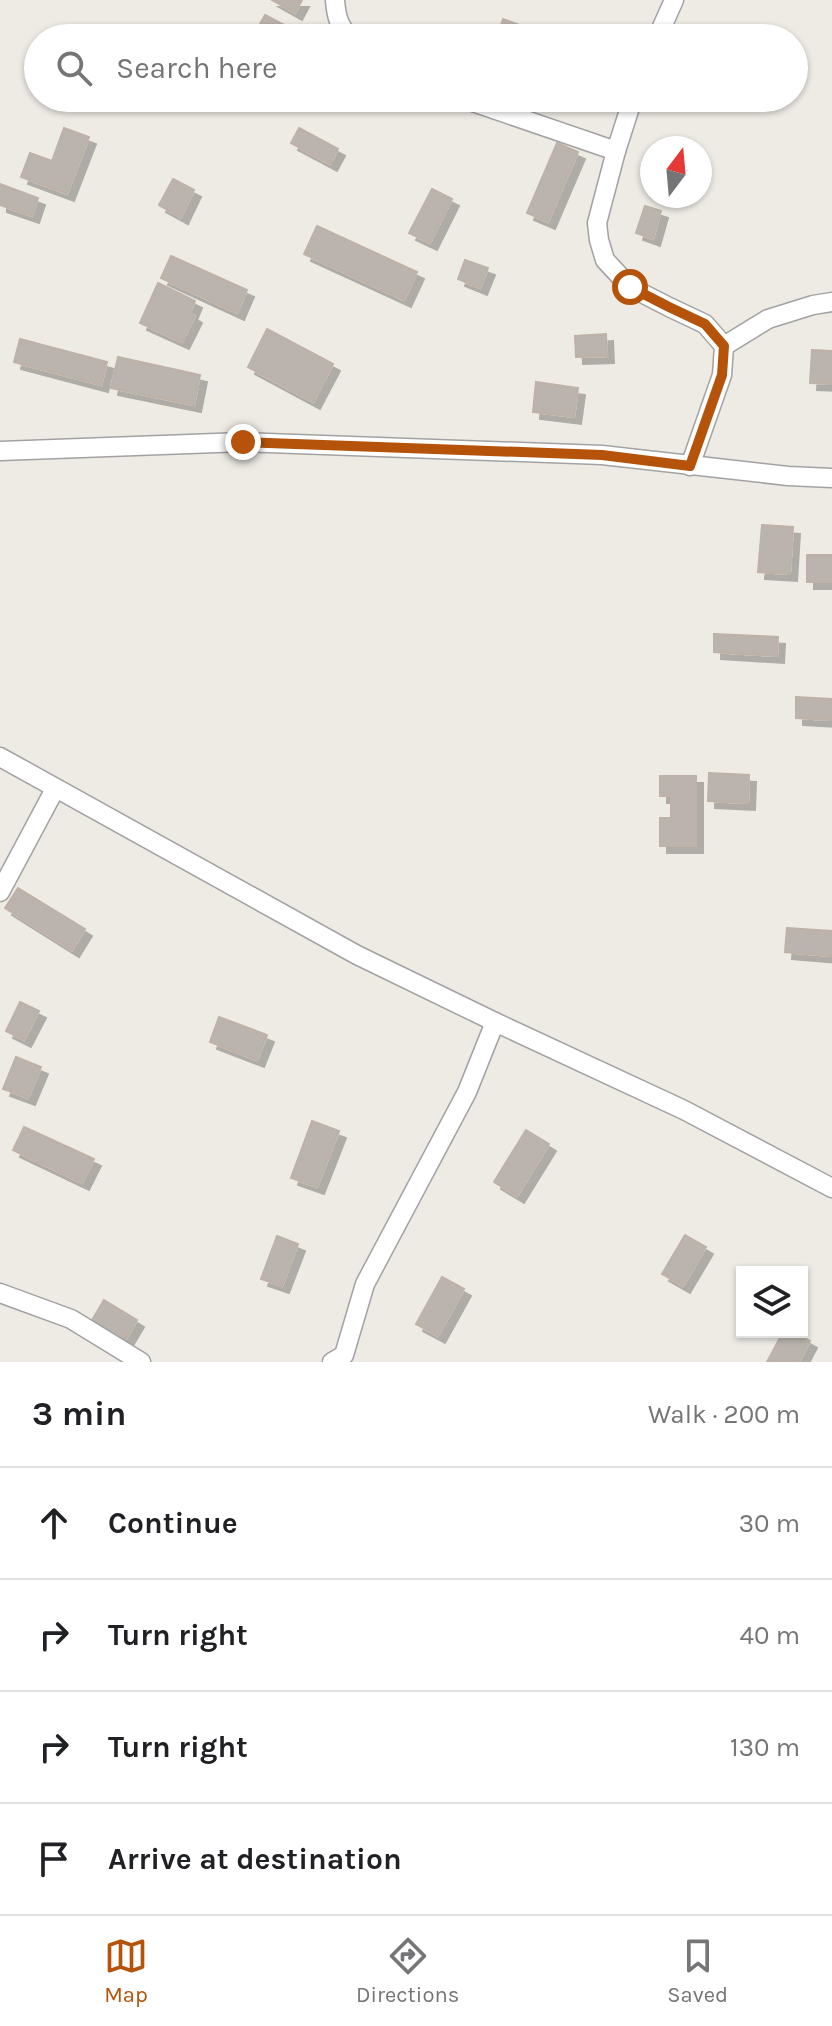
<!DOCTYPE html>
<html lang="en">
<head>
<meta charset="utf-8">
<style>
	:root { --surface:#fff; --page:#f6f6f6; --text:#202124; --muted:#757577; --line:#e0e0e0; --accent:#b45309 }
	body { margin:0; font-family:Karla,sans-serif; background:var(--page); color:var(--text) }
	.controls { position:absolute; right:24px; bottom:24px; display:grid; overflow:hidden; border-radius:0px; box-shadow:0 2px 6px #0004 }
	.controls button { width:72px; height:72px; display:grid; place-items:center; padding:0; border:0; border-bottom:2px solid var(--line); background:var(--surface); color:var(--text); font:40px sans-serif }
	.compass { position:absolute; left:640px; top:136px; width:72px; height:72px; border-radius:50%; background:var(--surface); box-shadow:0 2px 6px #0004; rotate:16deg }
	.stop { position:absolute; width:24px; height:24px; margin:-18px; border:6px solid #b45309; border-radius:50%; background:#fff }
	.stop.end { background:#b45309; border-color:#fff; box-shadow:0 2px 8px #0008 }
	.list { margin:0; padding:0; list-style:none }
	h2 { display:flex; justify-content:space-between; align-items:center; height:104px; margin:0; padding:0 32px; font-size:34px }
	h2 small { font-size:26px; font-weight:400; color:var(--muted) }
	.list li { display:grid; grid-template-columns:52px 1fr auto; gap:24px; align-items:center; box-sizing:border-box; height:112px; padding:0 32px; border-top:2px solid var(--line) }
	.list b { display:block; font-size:30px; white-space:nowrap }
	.list em { font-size:26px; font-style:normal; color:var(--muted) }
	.icon { flex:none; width:44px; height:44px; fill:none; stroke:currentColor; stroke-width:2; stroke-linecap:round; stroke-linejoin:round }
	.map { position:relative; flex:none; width:832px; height:1362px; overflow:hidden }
	.search { position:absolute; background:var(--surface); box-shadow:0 2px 6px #0004; left:24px; right:24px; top:24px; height:88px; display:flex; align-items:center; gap:20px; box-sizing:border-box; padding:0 28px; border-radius:44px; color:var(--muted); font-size:30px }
	.sheet { height:552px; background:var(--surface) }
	nav { display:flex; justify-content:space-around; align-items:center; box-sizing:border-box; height:112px; border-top:2px solid var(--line); background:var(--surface); font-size:22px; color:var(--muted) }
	nav a { display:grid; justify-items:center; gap:4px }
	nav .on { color:var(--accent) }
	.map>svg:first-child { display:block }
</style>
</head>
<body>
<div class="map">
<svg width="832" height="1362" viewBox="0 0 832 1362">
	<defs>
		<filter id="shadow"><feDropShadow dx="7" dy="7" stdDeviation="0" flood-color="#0004"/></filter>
	</defs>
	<rect width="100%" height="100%" fill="#eeebe5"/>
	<!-- building -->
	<g fill="#bbb4ae" stroke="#beb1a8" stroke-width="2" filter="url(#shadow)">
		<path d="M272 0H302L295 13Z"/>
		<path d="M265 15 288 27 281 38H252Z"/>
		<path d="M503 19 528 28 524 38H497Z"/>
		<path d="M64 128 89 137 67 194 21 177 30 153 52 161Z"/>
		<path d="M299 128 338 149 330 164 291 143Z"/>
		<path d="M557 143 578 152 548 222 527 213Z"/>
		<path d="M173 179 194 190 181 217 159 205Z"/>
		<path d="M0 184 38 198 32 216 0 205Z"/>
		<path d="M432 189 452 199 430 243 409 233Z"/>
		<path d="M645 206 661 211 653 239 636 233Z"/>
		<path d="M317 226 417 272 404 300 304 254Z"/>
		<path d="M171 256 247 290 237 313 161 278Z"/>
		<path d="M465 260 488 268 480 288 458 279Z"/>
		<path d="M158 283 195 301 190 313 195 316 182 342 140 323Z"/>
		<path d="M267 329 333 364 313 402 248 367Z"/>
		<path d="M606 334 607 356 576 357 575 336Z"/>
		<path d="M20 339 107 362 101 385 14 362Z"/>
		<path d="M812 350 832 351V384L810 383Z"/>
		<path d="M118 357 200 375 194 405 111 388Z"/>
		<path d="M536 382 578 388 574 417 533 412Z"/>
		<path d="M762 525 793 527 790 574 758 572Z"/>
		<rect x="807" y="555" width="25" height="27"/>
		<path d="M714 634 778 637 777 656 714 652Z"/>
		<path d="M796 697 832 699V720L796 718Z"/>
		<path d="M709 773 749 775 748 803 708 801Z"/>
		<path d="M660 776H696V846H660V818H671V796H660Z"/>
		<path d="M18 888 85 929 72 950 5 908Z"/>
		<path d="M787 928 832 931V956L785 952Z"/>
		<path d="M20 1002 39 1011 24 1040 6 1031Z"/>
		<path d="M219 1017 267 1035 257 1060 210 1042Z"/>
		<path d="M16 1057 41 1067 28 1098 3 1089Z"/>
		<path d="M312 1121 339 1131 317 1187 291 1178Z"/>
		<path d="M24 1127 94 1159 82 1183 13 1150Z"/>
		<path d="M526 1130 549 1144 517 1196 494 1182Z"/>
		<path d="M685 1235 706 1247 683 1286 662 1274Z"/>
		<path d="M277 1236 298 1244 282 1286 261 1279Z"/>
		<path d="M442 1277 464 1289 438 1336 416 1324Z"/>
		<path d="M104 1300 137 1320 124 1342 91 1322Z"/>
		<path d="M783 1332H794L810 1341 799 1362H767Z"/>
	</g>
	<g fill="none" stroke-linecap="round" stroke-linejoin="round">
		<!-- minor casing -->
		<g stroke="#a2a2a2" stroke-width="21">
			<g id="minor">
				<path d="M335 0C336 15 339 28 351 38"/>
				<path d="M657 38 674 0"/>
				<path d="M461 98 616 151"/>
				<path d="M633 98 616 151 597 223 599 240 605 260 630 287 669 307 705 324 724 346 722 375 690 466"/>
				<path d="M724 346 768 319 813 305 832 302"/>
				<path d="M0 451 243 442 602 455 788 476 832 478"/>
				<path d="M0 757 357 955 495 1022 684 1110 832 1188"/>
				<path d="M0 892 55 789"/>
				<path d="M0 1293 71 1319 141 1362"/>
				<path d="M332 1362 344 1355 365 1284 467 1092 495 1022"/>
			</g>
		</g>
		<!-- minor -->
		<use href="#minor" stroke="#fff" stroke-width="18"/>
	</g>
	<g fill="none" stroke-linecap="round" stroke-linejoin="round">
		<!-- route -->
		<path stroke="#b45309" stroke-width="10" d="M243 442 602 455 690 466 722 375 724 346 705 324 669 307 630 287"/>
	</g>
</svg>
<div class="controls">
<button><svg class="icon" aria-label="layers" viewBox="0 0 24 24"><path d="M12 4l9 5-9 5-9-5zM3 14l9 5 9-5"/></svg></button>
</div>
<svg class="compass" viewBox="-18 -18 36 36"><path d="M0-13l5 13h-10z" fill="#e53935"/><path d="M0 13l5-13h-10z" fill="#757577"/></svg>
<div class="stop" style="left:630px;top:287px"></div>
<div class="stop end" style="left:243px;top:442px"></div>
<div class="search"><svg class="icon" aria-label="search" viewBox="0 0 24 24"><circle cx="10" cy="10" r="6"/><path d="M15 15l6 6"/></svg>Search here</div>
</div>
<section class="sheet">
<h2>3 min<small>Walk · 200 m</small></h2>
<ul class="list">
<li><svg class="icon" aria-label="ahead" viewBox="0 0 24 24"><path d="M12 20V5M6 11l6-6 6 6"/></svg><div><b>Continue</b></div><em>30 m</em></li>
<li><svg class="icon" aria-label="right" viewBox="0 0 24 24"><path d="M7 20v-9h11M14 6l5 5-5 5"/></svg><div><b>Turn right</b></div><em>40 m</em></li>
<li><svg class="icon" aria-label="right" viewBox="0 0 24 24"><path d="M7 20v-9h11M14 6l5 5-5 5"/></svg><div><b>Turn right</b></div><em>130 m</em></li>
<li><svg class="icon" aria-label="arrive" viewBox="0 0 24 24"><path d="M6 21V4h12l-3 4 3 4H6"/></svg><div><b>Arrive at destination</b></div></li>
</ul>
</section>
<nav>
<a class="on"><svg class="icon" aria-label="map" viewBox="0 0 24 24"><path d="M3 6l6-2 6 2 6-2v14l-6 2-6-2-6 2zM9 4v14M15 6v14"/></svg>Map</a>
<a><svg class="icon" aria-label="directions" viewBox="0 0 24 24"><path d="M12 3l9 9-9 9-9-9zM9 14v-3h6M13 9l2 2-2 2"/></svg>Directions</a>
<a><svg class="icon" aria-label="saved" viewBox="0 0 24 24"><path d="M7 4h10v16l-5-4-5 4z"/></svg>Saved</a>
</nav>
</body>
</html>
